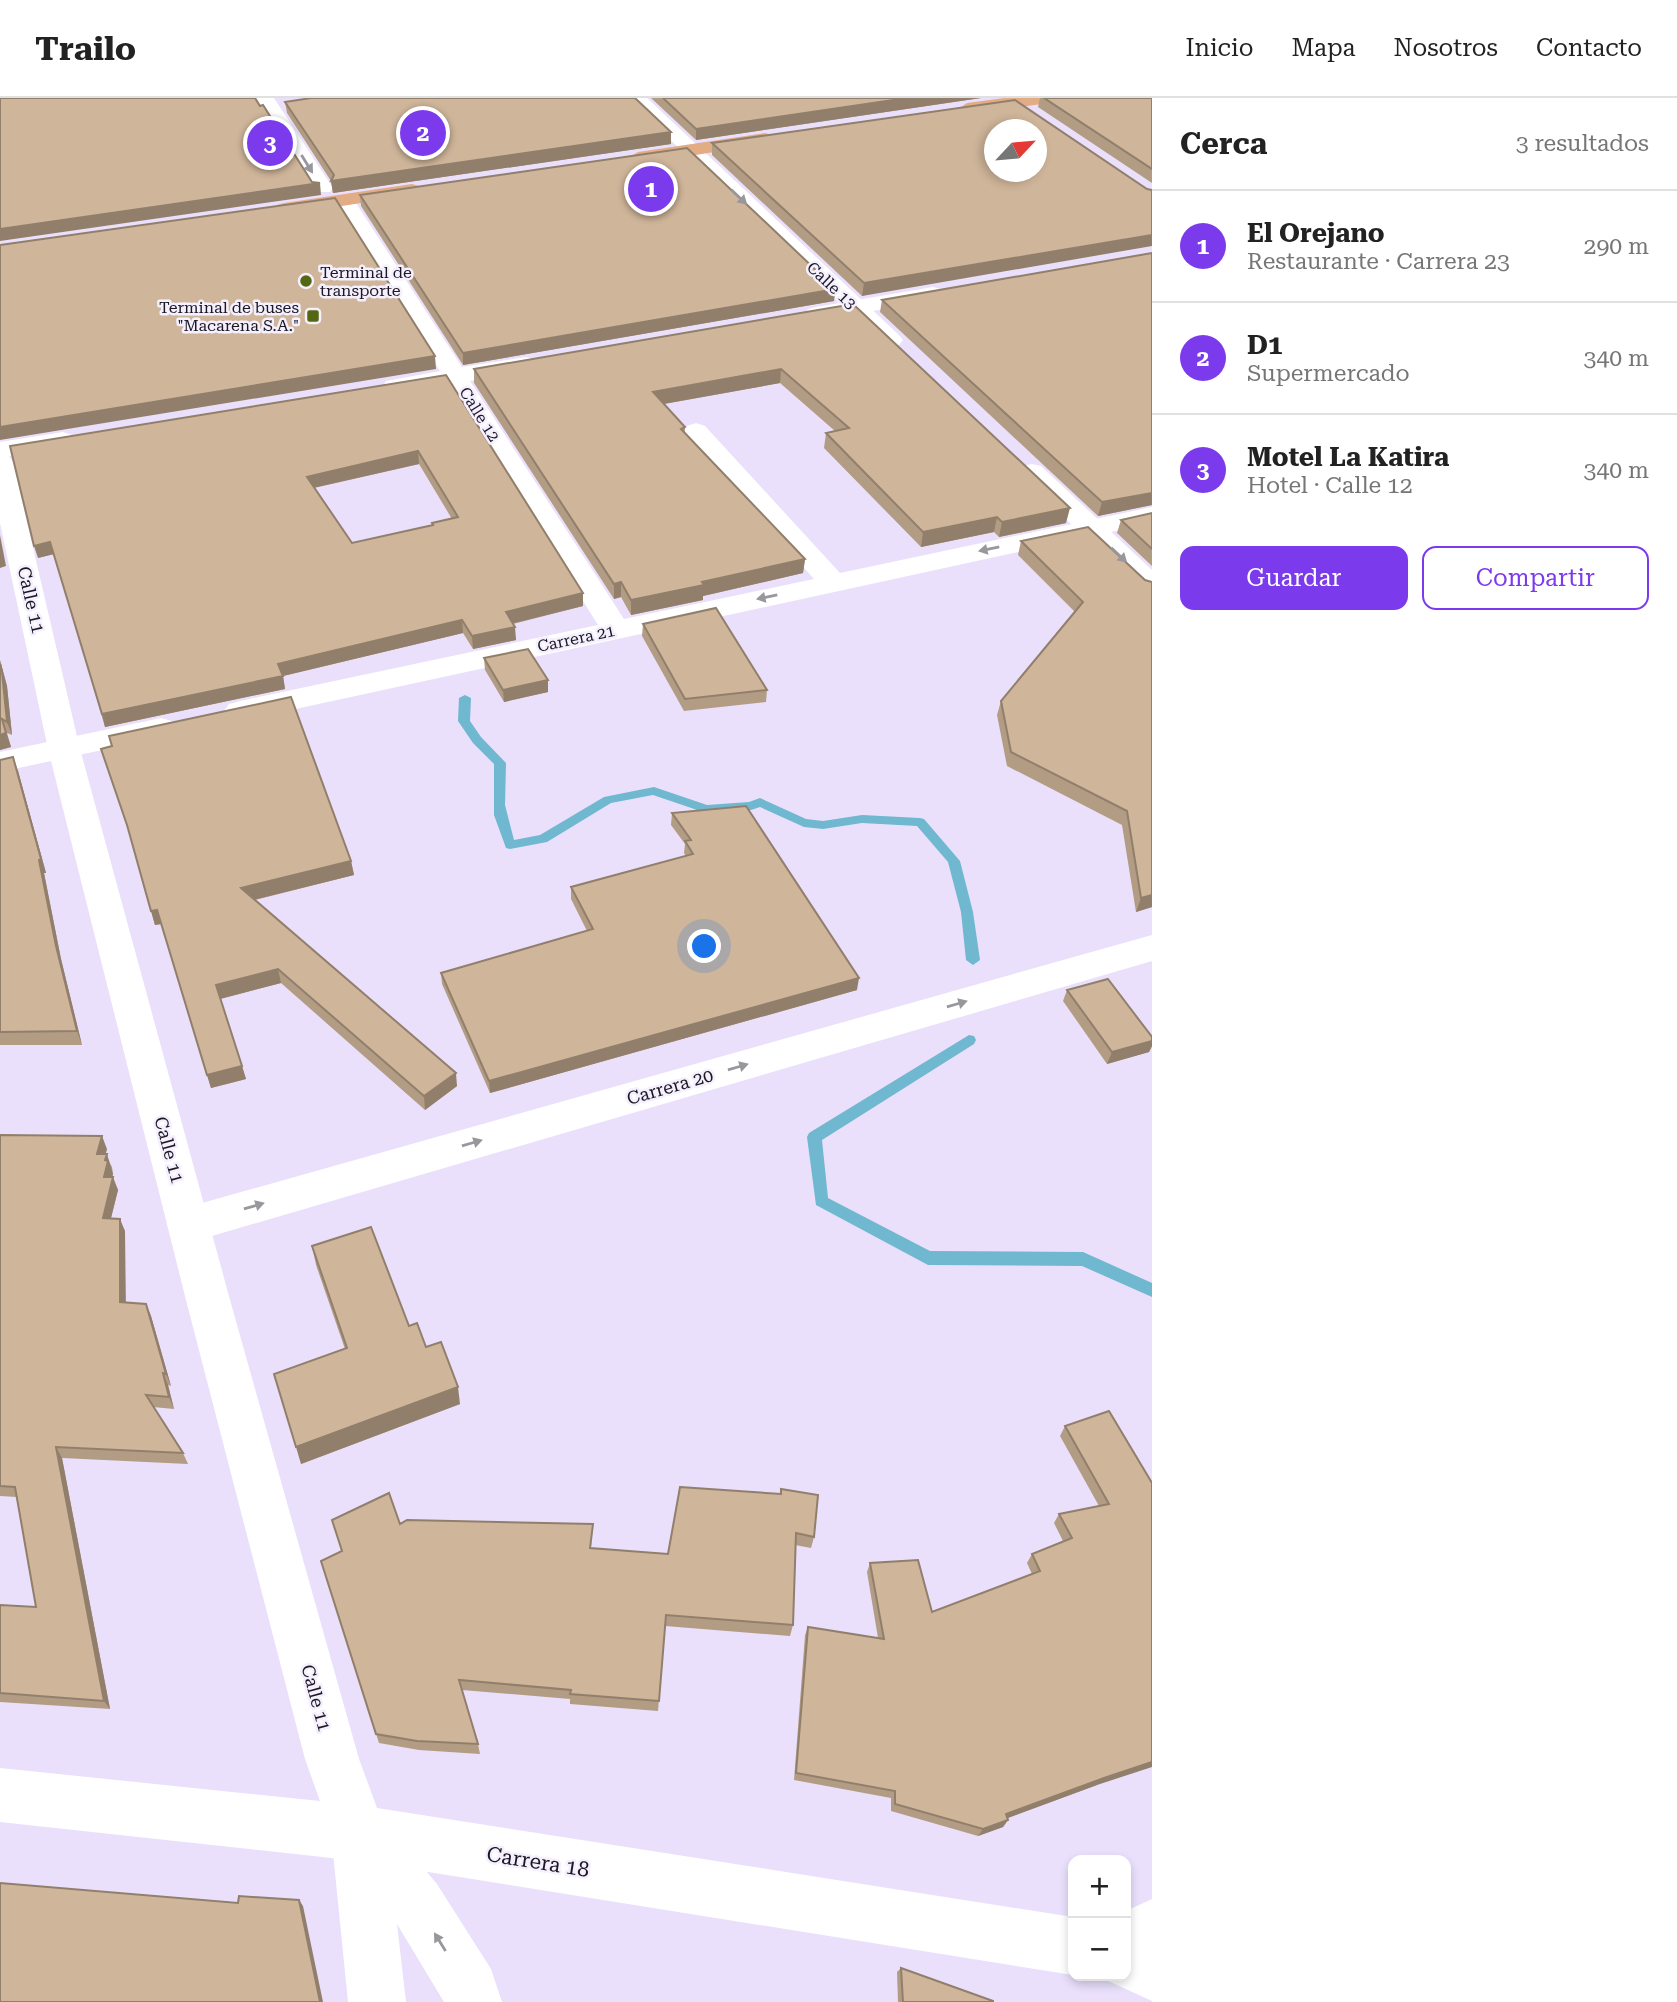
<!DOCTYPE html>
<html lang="es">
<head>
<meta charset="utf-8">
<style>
	:root { --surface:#fff; --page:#f2f2f2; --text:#222; --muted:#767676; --line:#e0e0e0; --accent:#7c3aed }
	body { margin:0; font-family:"Roboto Serif",serif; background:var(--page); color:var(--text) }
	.controls { position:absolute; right:21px; bottom:21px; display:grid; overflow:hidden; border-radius:14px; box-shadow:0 4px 10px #0003 }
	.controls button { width:63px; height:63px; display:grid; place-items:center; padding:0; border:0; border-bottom:2px solid var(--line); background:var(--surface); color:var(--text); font:35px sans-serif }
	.compass { position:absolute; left:984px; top:21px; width:63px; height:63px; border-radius:50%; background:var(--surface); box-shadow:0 4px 10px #0003; rotate:64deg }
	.you { position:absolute; left:705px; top:849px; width:24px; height:24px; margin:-18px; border:5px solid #fff; border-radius:50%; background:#1a73e8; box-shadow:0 0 0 10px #1a73e833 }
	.badge { display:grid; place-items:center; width:46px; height:46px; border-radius:50%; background:var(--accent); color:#fff; font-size:23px; font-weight:700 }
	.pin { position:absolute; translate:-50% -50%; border:4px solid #fff; box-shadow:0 2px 7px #0006 }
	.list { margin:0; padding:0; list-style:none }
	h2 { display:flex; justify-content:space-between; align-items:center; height:91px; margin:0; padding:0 28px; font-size:30px }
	h2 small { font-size:23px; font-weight:400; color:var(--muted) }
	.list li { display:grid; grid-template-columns:46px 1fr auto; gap:21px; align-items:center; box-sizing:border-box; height:112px; padding:0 28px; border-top:2px solid var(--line) }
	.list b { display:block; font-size:26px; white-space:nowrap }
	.list p { margin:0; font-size:23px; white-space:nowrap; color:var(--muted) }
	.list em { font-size:23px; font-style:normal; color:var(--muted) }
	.actions { display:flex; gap:14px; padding:21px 28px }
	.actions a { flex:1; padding:16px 0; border:2px solid var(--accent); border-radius:14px; text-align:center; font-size:24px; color:var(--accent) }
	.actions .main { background:var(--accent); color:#fff }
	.map { position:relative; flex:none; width:1152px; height:1904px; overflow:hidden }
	header { display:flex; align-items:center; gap:42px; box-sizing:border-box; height:98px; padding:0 35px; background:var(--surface); border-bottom:2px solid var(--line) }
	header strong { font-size:33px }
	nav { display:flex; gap:38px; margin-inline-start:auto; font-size:24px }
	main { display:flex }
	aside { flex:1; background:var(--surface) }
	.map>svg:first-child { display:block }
</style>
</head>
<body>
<header>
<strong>Trailo</strong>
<nav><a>Inicio</a><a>Mapa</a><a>Nosotros</a><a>Contacto</a></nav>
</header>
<main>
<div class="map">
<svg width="1152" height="1904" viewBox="0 0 1152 1904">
	<rect width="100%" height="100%" fill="#eae0fc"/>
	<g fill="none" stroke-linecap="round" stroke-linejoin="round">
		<!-- stream -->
		<g fill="#6fb8cf" fill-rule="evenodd">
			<path d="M465 597 471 600 470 623 481 639 506 665 505 707 514 742 540 737 604 699 654 689 707 707 749 704 760 700 806 721 823 723 862 717 920 720 924 721 960 763 973 814 980 862 973 867 966 862 961 814 948 764 917 728 862 725 823 731 804 729 760 709 751 712 706 715 653 697 611 705 547 744 510 751 506 750 494 717V666L473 645 458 623 459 600Z"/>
			<path d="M969 937 974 938 976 942 974 946 822 1042 828 1100 930 1153 1083 1154 1152 1185V1199L1082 1168 928 1167 816 1107 807 1039 809 1035Z"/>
		</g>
		<!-- minor -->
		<g fill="#fff" fill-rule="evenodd">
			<path d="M344 96 351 98 354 102 462 269 526 259 534 261 538 266 534 271 526 273 470 283 624 521 814 481 687 338 683 333 687 328 696 325 705 328 840 475 1152 409V425L240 623 229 620 224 613 229 606 240 603 598 527 448 286 395 295 386 293 383 288 386 283 440 273 334 102 337 98Z"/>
			<path d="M933 189 941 191 944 196 941 201 816 223 808 221 805 216 808 211 816 209Z"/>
			<path d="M63 334 72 337 76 342 72 347 0 360V344Z"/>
			<path d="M161 620 172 623 177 630 172 637 0 674V654Z"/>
			<path d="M1152 837V863L188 1145 173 1140 167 1127 173 1114 188 1109Z"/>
			<path d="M359 1707 378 1716 437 1786 491 1871 502 1904H444L397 1826 406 1904H348L331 1735 340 1716Z"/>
			<path d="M1152 1801V1860L1126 1872V1813Z"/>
		</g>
		<!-- tertiary -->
		<g fill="#fff" fill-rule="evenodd">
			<path d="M256 0H274L333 90 330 94H316Z"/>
			<path d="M627 0H647L899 237 903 242 899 247H883Z"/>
			<path d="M0 356 9 358 13 364 80 651 230 1202 359 1661 377 1710 1073 1819V1877L359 1763 0 1724V1670L320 1703 305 1661 186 1202 48 651 0 425Z"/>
			<path d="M1032 366 1041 368 1152 472V497L1142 494 1023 380 1019 374 1023 368Z"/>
			<path d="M1126 1833 1152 1844V1903L1106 1882 1104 1878H1126Z"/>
		</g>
		<!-- primary -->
		<g fill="#e2ac84" fill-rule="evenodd">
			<path d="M1004 0H1050L1041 6 967 17 958 11 967 5Z"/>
			<path d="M765 35 772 37 775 41 772 45 638 66 628 60 638 54Z"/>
			<path d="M412 86 419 88 422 92 419 96 284 117 277 115 274 111 277 107 284 105Z"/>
		</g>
	</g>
	<!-- wall -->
	<g fill="#b29c84" fill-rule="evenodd">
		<path d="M651 0H981L696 42Z"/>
		<path d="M1040 0H1152V85L1038 9Z"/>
		<path d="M285 4 671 34V46L333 95 331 83 287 15Z"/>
		<path d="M712 45 1147 91 862 198 712 57Z"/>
		<path d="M360 97 834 203 463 267 361 108Z"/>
		<path d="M882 202 1152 407 1098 418 880 214Z"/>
		<path d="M853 206 1066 425 999 439 994 434 921 449 824 350 826 335 835 333 780 285 664 306 685 329V335L805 461 803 475 703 498V502L631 517 621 499 614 501 474 285V271Z"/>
		<path d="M446 277 583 508 513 526 516 542 473 551 463 535 283 578 285 591 105 629 54 456 38 460ZM419 366 452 421 432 425V427L352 445 314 390Z"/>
		<path d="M1152 415V468L1117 435 1121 422Z"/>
		<path d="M1021 443 1145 482 1152 809 1136 814 1122 727 1007 668 997 617 1001 603 1075 514 1018 457Z"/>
		<path d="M643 526 767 592 766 604 684 613 642 538Z"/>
		<path d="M484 560 548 582V594L504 604 485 572Z"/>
		<path d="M0 562 7 588 12 637 7 635 11 649 0 652Z"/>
		<path d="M101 651 351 763 354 777 255 802 457 988 425 1012 281 885 220 901 246 981 211 990 161 826 155 827 130 737Z"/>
		<path d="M0 662 18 673 46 775H44L61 861 82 947H0Z"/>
		<path d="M672 715 857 892 490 995 442 886 441 875 587 833 571 801V789L686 758 684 755 685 746 671 727Z"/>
		<path d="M1067 892 1152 939V948L1149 954 1107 966 1063 903Z"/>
		<path d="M0 1037 107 1051 105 1056 112 1069 113 1076 112 1079 118 1092 111 1120 125 1133V1204L146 1206 151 1218 171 1288 168 1287 174 1311 153 1309 183 1355 188 1366 62 1360 110 1611 0 1604V1507L36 1509 17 1399 0 1398Z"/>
		<path d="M312 1148 409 1228 426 1249 460 1306 301 1366 345 1251 316 1167Z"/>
		<path d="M1065 1328 1152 1385 1097 1687 1007 1720 1008 1722 1003 1729 978 1738 891 1713V1700L794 1682 805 1537 808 1529 878 1540 867 1474 870 1465 932 1514 1032 1476 1027 1465 1032 1456 1063 1443 1054 1425 1059 1416 1099 1408 1060 1338Z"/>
		<path d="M781 1391 814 1439 811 1450 795 1447 793 1527 790 1538 665 1528 658 1613 570 1606V1601L462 1592 478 1646 480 1656 419 1652 379 1645 321 1463 400 1426H593L591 1450 668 1456 780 1396Z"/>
		<path d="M901 1870 993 1904H898L897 1874Z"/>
	</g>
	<!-- shaded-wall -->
	<g fill="#917f6c">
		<path d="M907 0H981L696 42V31Z"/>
		<path d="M671 34V46L333 95 331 83Z"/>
		<path d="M320 85 321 97 0 143V131Z"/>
		<path d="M1152 137V148L862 198 864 185Z"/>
		<path d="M836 191 834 203 463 267V255Z"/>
		<path d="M435 258 436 271 0 342V329Z"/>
		<path d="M781 271 780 285 652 308 653 294Z"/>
		<path d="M418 353 419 366 308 391 307 379Z"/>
		<path d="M1152 395V407L1098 418 1102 404Z"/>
		<path d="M1070 410 1066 425 999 439 1002 424Z"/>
		<path d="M997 419 994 434 921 449 923 434Z"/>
		<path d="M0 437 6 468 0 470Z"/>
		<path d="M50 444 54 456 38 460 34 448Z"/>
		<path d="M805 461 803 475 703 498V502L631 517V502L702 484Z"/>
		<path d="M621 484V499L614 501V486Z"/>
		<path d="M583 495V508L506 527V514Z"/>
		<path d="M462 522 463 535 283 578 285 591 105 629 102 616 278 566Z"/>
		<path d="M515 529 516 542 473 551 472 538Z"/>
		<path d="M0 562 7 588 12 637 7 624Z"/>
		<path d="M548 582V594L504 604 503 592Z"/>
		<path d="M2 621 11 649 0 652V637Z"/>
		<path d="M13 659 18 673 46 775H44L61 861 82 947 77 933 56 848Z"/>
		<path d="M351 763 354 777 245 804 241 790Z"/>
		<path d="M1152 797V809L1136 814 1141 800Z"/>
		<path d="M157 812 161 826 155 827 151 813Z"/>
		<path d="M278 871 281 885 220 901 216 887Z"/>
		<path d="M859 880 857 892 490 995 489 983Z"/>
		<path d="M1152 943V948L1149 954 1107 966 1112 954Z"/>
		<path d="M242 968 246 981 211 990 207 977Z"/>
		<path d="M456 975 457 988 425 1012 424 998Z"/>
		<path d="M102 1038 107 1051 102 1069 97 1056Z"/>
		<path d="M107 1056 113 1076 109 1091 104 1079 105 1062Z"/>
		<path d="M113 1079 118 1092 108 1132 103 1120Z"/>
		<path d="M120 1121 125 1133 126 1216 120 1204Z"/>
		<path d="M146 1206 151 1218 171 1288 166 1276Z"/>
		<path d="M163 1275 168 1287 174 1311 169 1299Z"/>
		<path d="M458 1289 460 1306 301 1366 296 1349Z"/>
		<path d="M56 1349 62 1360 110 1611 104 1603Z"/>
		<path d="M1152 1664V1669L1097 1687 1000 1723 1006 1716 1104 1680Z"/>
		<path d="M1008 1722 1003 1729 978 1738 983 1731Z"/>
		<path d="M299 1802 303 1808 323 1904H320Z"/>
	</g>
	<!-- building -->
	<g fill="#cfb59a" stroke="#917f6c" stroke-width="2" fill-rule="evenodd">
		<path d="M0 0H255L260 8 263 7 312 84 320 85 0 131Z"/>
		<path d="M311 0H635L671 34 331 83 334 77 285 4Z"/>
		<path d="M663 0H907L696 31Z"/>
		<path d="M1044 0H1152V71Z"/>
		<path d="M1015 2 1147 91 1152 92V137L864 185 712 45ZM995 32H1037V74H995Z"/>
		<path d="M687 50 836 191 463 255 360 97Z"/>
		<path d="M335 100 435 258 0 329V147Z"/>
		<path d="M1152 155V395L1102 404 882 202Z"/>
		<path d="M853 206 1070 410 1002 424 997 419 923 434 826 335 849 330 781 271 653 294 685 329 681 331 805 461 702 484 704 487 631 502 621 484 614 486 474 271Z"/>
		<path d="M446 277 583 495 506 514 515 529 472 538 462 522 278 566 283 578 102 616 50 444 34 448 10 348ZM418 353 458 419 432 425 433 427 352 445 307 379Z"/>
		<path d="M1152 415V451L1121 422Z"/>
		<path d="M1088 429 1145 482 1152 484V797L1141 800 1127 713 1011 654 1001 603 1083 504 1021 443Z"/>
		<path d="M716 510 767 592 685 601 643 526Z"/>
		<path d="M528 551 548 582 503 592 484 560Z"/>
		<path d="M0 566 2 574 7 624 2 621 6 635 0 637Z"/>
		<path d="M291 599 351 763 241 790 456 975 424 998 278 871 216 887 242 968 207 977 157 812 151 813 127 727 101 651 112 648 109 638Z"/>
		<path d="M13 659 41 761 39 762 56 848 77 933 0 934V662Z"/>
		<path d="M746 708 859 880 489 983 441 875 593 831 571 789 693 756 685 743 691 742 672 715Z"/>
		<path d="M1108 881 1152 939V943L1112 954 1067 892Z"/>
		<path d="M0 1037 102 1038 97 1056H107L105 1062 108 1063 104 1079H113L103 1120 120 1121V1204L146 1206 166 1276 163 1275 169 1299 146 1297 183 1355 56 1349 104 1603 0 1595V1507L36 1509 15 1389 0 1388Z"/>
		<path d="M371 1129 409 1228 417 1225 426 1249 441 1244 458 1289 296 1349 274 1276 347 1250 312 1148Z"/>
		<path d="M1109 1313 1152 1385V1664L1104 1680 1006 1716 1008 1722 983 1731 895 1706V1693L796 1675 808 1529 884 1541 870 1465 918 1462 932 1514 1040 1473 1032 1456 1072 1440 1059 1416 1109 1406 1065 1328Z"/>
		<path d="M680 1389 781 1396V1391L818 1397 814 1439 796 1435 793 1527 666 1517 659 1603 570 1596 571 1592 459 1582 478 1646 417 1643 376 1636 321 1463 342 1453 332 1422 389 1395 400 1426 407 1422 593 1426 590 1450 668 1456Z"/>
		<path d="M0 1785 238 1805 239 1798 299 1802 320 1904H0Z"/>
		<path d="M901 1870 993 1903V1904H903Z"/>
	</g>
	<!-- one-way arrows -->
	<defs><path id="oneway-solid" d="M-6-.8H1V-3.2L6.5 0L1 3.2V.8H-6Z" transform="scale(1.75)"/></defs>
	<g fill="#99979c">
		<use href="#oneway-solid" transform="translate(307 66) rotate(58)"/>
		<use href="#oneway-solid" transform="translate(739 99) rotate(43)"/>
		<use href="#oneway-solid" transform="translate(989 451) rotate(168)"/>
		<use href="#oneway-solid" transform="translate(1119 457) rotate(43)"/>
		<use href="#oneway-solid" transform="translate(767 499) rotate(168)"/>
		<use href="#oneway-solid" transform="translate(957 906) rotate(-16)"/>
		<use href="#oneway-solid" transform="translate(738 969) rotate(-16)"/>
		<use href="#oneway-solid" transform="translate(472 1045) rotate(-16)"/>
		<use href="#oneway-solid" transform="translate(254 1108) rotate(-16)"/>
		<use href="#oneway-solid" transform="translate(440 1844) rotate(-122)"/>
	</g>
	<!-- markers -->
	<g fill="#546712" stroke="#f5f0fe" stroke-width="2.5">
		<circle cx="306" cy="183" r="7"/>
		<rect x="306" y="211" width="14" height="14" rx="3.5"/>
	</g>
	<g text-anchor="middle" stroke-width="5" stroke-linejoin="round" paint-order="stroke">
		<!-- far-poi labels -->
		<g font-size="16" fill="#1c1723" stroke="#f5f0fe" text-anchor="start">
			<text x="320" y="180">Terminal de<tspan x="320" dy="18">transporte</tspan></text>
			<text x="299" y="215" text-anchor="end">Terminal de buses<tspan x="299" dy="18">"Macarena S.A."</tspan></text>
		</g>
		<!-- far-street labels -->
		<g font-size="16" fill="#1c1723" stroke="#f5f0fe">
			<text transform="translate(832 187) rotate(43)" y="6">Calle 13</text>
			<text transform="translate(480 316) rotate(58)" y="6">Calle 12</text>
			<text transform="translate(576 540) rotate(-12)" y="6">Carrera 21</text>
		</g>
		<!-- street labels -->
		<g font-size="18" fill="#1c1723" stroke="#f5f0fe">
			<text transform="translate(31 502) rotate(77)" y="6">Calle 11</text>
			<text transform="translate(670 989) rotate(-16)" y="6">Carrera 20</text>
			<text transform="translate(169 1052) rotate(75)" y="6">Calle 11</text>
			<text transform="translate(316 1600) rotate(75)" y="6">Calle 11</text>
		</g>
		<!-- near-street labels -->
		<g font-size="21" fill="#1c1723" stroke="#f5f0fe">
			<text transform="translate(538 1764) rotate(9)" y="7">Carrera 18</text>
		</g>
	</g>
</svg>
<div class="controls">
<button>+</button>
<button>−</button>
</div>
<svg class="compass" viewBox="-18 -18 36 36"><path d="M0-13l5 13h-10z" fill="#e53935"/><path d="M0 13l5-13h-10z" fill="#767676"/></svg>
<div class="you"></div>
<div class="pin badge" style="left:651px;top:91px">1</div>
<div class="pin badge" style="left:423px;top:35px">2</div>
<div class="pin badge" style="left:270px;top:45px">3</div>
</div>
<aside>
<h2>Cerca<small>3 resultados</small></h2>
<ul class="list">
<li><span class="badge">1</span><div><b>El Orejano</b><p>Restaurante · Carrera 23</p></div><em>290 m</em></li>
<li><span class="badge">2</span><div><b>D1</b><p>Supermercado</p></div><em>340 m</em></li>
<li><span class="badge">3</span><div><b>Motel La Katira</b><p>Hotel · Calle 12</p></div><em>340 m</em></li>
</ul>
<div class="actions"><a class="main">Guardar</a><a>Compartir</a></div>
</aside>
</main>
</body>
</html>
